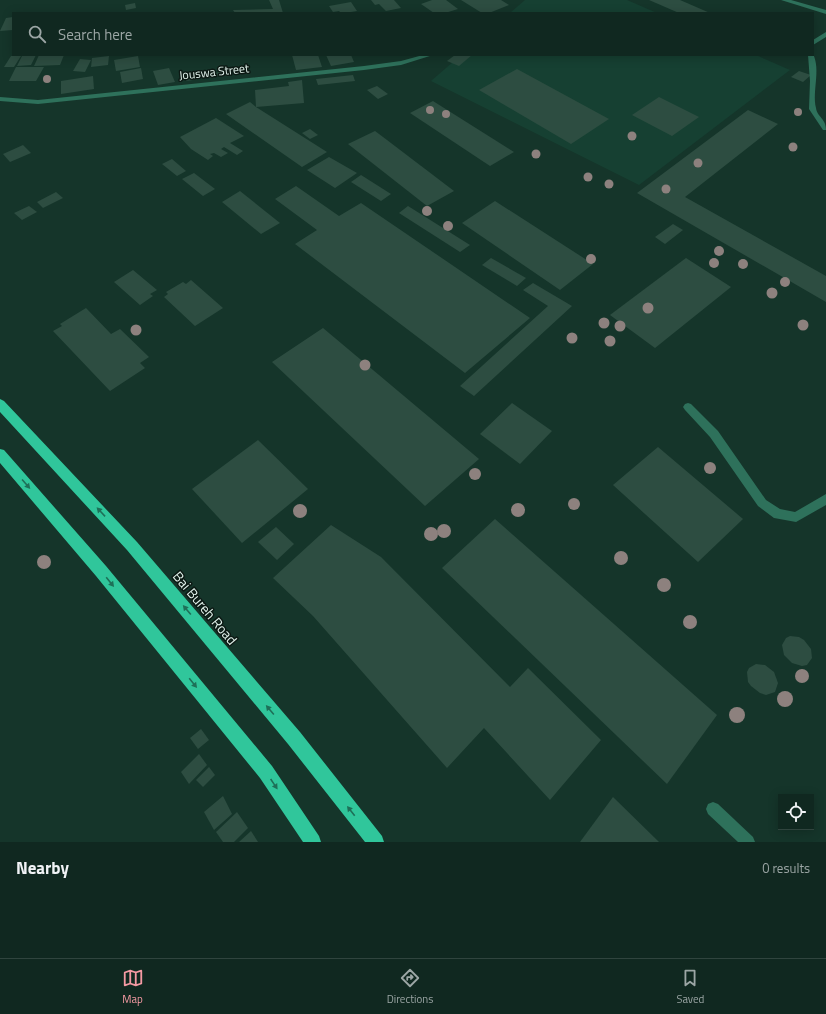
<!DOCTYPE html>
<html lang="en">
<head>
<meta charset="utf-8">
<style>
	:root { --surface:#102820; --page:#1e342d; --text:#f1f3f6; --muted:#9ca6a5; --line:#30443e; --accent:#f49aa3 }
	body { margin:0; font-family:"Titillium Web",sans-serif; background:var(--page); color:var(--text) }
	.controls { position:absolute; right:12px; bottom:12px; display:grid; overflow:hidden; border-radius:0px; box-shadow:0 2px 10px #0003 }
	.controls button { width:36px; height:36px; display:grid; place-items:center; padding:0; border:0; border-bottom:1px solid var(--line); background:var(--surface); color:var(--text); font:20px sans-serif }
	.list { margin:0; padding:0; list-style:none }
	h2 { display:flex; justify-content:space-between; align-items:center; height:52px; margin:0; padding:0 16px; font-size:17px }
	h2 small { font-size:13px; font-weight:400; color:var(--muted) }
	.icon { flex:none; width:22px; height:22px; fill:none; stroke:currentColor; stroke-width:2; stroke-linecap:round; stroke-linejoin:round }
	.map { position:relative; flex:none; width:826px; height:842px; overflow:hidden }
	.search { position:absolute; background:var(--surface); box-shadow:0 2px 10px #0003; left:12px; right:12px; top:12px; height:44px; display:flex; align-items:center; gap:10px; box-sizing:border-box; padding:0 14px; border-radius:0px; color:var(--muted); font-size:15px }
	.sheet { height:116px; background:var(--surface) }
	nav { display:flex; justify-content:space-around; align-items:center; box-sizing:border-box; height:56px; border-top:1px solid var(--line); background:var(--surface); font-size:11px; color:var(--muted) }
	nav a { display:grid; justify-items:center; gap:2px }
	nav .on { color:var(--accent) }
	.map>svg:first-child { display:block }
</style>
</head>
<body>
<div class="map">
<svg width="826" height="842" viewBox="0 0 826 842">
	<rect width="100%" height="100%" fill="#15352a"/>
	<!-- built -->
	<g fill="#164032">
		<path d="M525 0H627L657 13H510Z"/>
		<path d="M461 55H756L790 70 639 185 431 81Z"/>
	</g>
	<!-- building -->
	<g fill="#2d4d41">
		<path d="M269 0H279L283 13H235L233 10 273 9Z"/>
		<path d="M371 0H394L401 8 386 11 379 4 375 5Z"/>
		<path d="M432 0H446L458 9 445 13H434L421 4Z"/>
		<path d="M461 0H501L509 5 489 13H482Z"/>
		<path d="M649 0H680L710 13H679Z"/>
		<path d="M351 2 357 11 345 13H341L339 11 333 12 329 6Z"/>
		<path d="M135 3 136 8 126 10 125 5Z"/>
		<path d="M13 17V30L0 31 6 18Z"/>
		<path d="M36 55 31 65 17 66 22 56Z"/>
		<path d="M39 55H64L60 65 34 66Z"/>
		<path d="M292 55H318L322 67 296 70Z"/>
		<path d="M326 55H351L354 62 331 66Z"/>
		<path d="M455 55H472L459 66 447 61Z"/>
		<path d="M11 56H21L14 67H4Z"/>
		<path d="M109 56 108 65 91 67 92 58Z"/>
		<path d="M138 56 140 67 116 71 114 60Z"/>
		<path d="M80 59 91 60 85 72 73 71Z"/>
		<path d="M16 67H44L36 81H9Z"/>
		<path d="M141 68 143 79 122 83 120 72Z"/>
		<path d="M169 68 175 82 158 85 153 71Z"/>
		<path d="M517 69 609 119 571 144 479 90Z"/>
		<path d="M223 71 225 74 209 78 207 75Z"/>
		<path d="M799 71 811 75 803 82 791 77Z"/>
		<path d="M199 75 200 79 186 81V77Z"/>
		<path d="M353 75 355 81 318 85 316 79Z"/>
		<path d="M93 76 94 89 61 94V81Z"/>
		<path d="M302 80 304 103 256 107 255 90 289 86 288 82Z"/>
		<path d="M377 86 388 94 378 99 367 90Z"/>
		<path d="M659 97 699 117 672 136 632 115Z"/>
		<path d="M433 101 514 152 490 166 410 113Z"/>
		<path d="M250 102 256 107 327 152 302 167 226 114Z"/>
		<path d="M748 110 778 124 685 197 826 276V302L637 193Z"/>
		<path d="M216 118 244 136 230 143 243 151 237 155 224 147 221 149 228 153 221 157 214 153 210 154 213 156 208 160 191 149 180 137Z"/>
		<path d="M310 129 318 135 310 139 302 133Z"/>
		<path d="M375 131 387 140 454 191 427 206 348 144Z"/>
		<path d="M23 145 31 153 10 162 3 154Z"/>
		<path d="M329 157 357 173 335 188 307 170Z"/>
		<path d="M172 159 186 171 177 176 162 164Z"/>
		<path d="M194 173 215 189 203 196 182 179Z"/>
		<path d="M361 175 391 194 381 201 351 182Z"/>
		<path d="M296 186 339 216 361 203 530 318 465 373 295 244 317 230 275 199Z"/>
		<path d="M240 191 280 223 261 234 222 202Z"/>
		<path d="M56 192 63 198 43 208 37 202Z"/>
		<path d="M495 201 593 264 560 290 462 223Z"/>
		<path d="M29 206 37 212 22 220 14 213Z"/>
		<path d="M408 206 470 245 460 252 399 213Z"/>
		<path d="M673 224 683 230 665 244 655 237Z"/>
		<path d="M491 258 526 278 517 286 482 265Z"/>
		<path d="M686 258 731 287 655 348 610 315Z"/>
		<path d="M133 270 157 290 150 294 153 296 140 305 114 282Z"/>
		<path d="M191 280 223 308 195 326 164 297 168 294 166 292 183 282 186 284Z"/>
		<path d="M533 283 572 306 474 396 460 386 548 306 523 290Z"/>
		<path d="M86 308 111 334 120 329 149 357 140 363 145 368 110 391 53 331 62 326 60 324Z"/>
		<path d="M323 328 479 459 425 506 272 362Z"/>
		<path d="M512 403 552 431 520 464 480 434Z"/>
		<path d="M258 440 308 489 242 543 192 489Z"/>
		<path d="M658 447 743 519 698 562 613 485Z"/>
		<path d="M495 519 717 715 667 784 442 568Z"/>
		<path d="M331 525 381 557 510 687 528 668 601 740 550 800 484 728 447 768 313 616 273 578Z"/>
		<path d="M276 527 294 544 277 560 258 542Z"/>
		<path d="M790 636 799 637 804 640 811 649 812 658 807 665 802 666 792 663 784 655 782 645 786 638Z"/>
		<path d="M756 664 765 665 774 672 778 683 775 692 766 695 760 693 751 686 748 682 747 672 749 668Z"/>
		<path d="M201 729 209 740 198 749 190 738Z"/>
		<path d="M199 754 207 765 189 784 181 772Z"/>
		<path d="M209 767 215 775 203 787 196 780Z"/>
		<path d="M223 796 232 814 214 830 204 812Z"/>
		<path d="M613 797 659 842H580Z"/>
		<path d="M237 812 248 828 234 842H223L216 832Z"/>
		<path d="M251 831 258 842H239Z"/>
	</g>
	<g fill="none" stroke-linecap="round" stroke-linejoin="round">
		<!-- lane -->
		<path fill="#2e715b" fill-rule="evenodd" d="M713 802 718 804 753 837 755 842H738L708 814 706 809 708 804Z"/>
		<!-- street -->
		<g fill="#2e715b" fill-rule="evenodd">
			<path d="M781 0H791L826 10V14Z"/>
			<path d="M826 32V37L813 45V40Z"/>
			<path d="M813 54C821 70 812 91 816 108 817 117 826 118 826 130H823L809 109 810 81 808 55H813Z"/>
			<path d="M423 55H433L401 65 364 70 38 104 0 101V97L38 100 364 66 401 61Z"/>
			<path d="M688 403 691 404 718 431 766 500 780 509 795 512 826 494V505L796 522 774 518 758 506 710 437 685 410 683 407 685 404Z"/>
		</g>
		<!-- highway -->
		<g fill="#30c69b" fill-rule="evenodd">
			<path d="M0 399 4 401 137 542 300 732 382 836 384 842H365L288 744 127 550 0 412Z"/>
			<path d="M0 449 4 450 106 566 272 766 319 836 321 842H303L260 778 96 576 0 463Z"/>
		</g>
	</g>
	<!-- trees -->
	<g fill="#8d817e">
		<circle cx="47" cy="79" r="4"/>
		<circle cx="430" cy="110" r="4"/>
		<circle cx="798" cy="112" r="4"/>
		<circle cx="446" cy="114" r="4"/>
		<circle cx="632" cy="136" r="4.5"/>
		<circle cx="793" cy="147" r="4.5"/>
		<circle cx="536" cy="154" r="4.5"/>
		<circle cx="698" cy="163" r="4.5"/>
		<circle cx="588" cy="177" r="4.5"/>
		<circle cx="609" cy="184" r="4.5"/>
		<circle cx="666" cy="189" r="4.5"/>
		<circle cx="427" cy="211" r="5"/>
		<circle cx="448" cy="226" r="5"/>
		<circle cx="719" cy="251" r="5"/>
		<circle cx="591" cy="259" r="5"/>
		<circle cx="714" cy="263" r="5"/>
		<circle cx="743" cy="264" r="5"/>
		<circle cx="785" cy="282" r="5"/>
		<circle cx="772" cy="293" r="5.5"/>
		<circle cx="648" cy="308" r="5.5"/>
		<circle cx="604" cy="323" r="5.5"/>
		<circle cx="803" cy="325" r="5.5"/>
		<circle cx="620" cy="326" r="5.5"/>
		<circle cx="136" cy="330" r="5.5"/>
		<circle cx="572" cy="338" r="5.5"/>
		<circle cx="610" cy="341" r="5.5"/>
		<circle cx="365" cy="365" r="5.5"/>
		<circle cx="710" cy="468" r="6"/>
		<circle cx="475" cy="474" r="6"/>
		<circle cx="574" cy="504" r="6"/>
		<circle cx="518" cy="510" r="7"/>
		<circle cx="300" cy="511" r="7"/>
		<circle cx="444" cy="531" r="7"/>
		<circle cx="431" cy="534" r="7"/>
		<circle cx="621" cy="558" r="7"/>
		<circle cx="44" cy="562" r="7"/>
		<circle cx="664" cy="585" r="7"/>
		<circle cx="690" cy="622" r="7"/>
		<circle cx="802" cy="676" r="7"/>
		<circle cx="785" cy="699" r="8"/>
		<circle cx="737" cy="715" r="8"/>
	</g>
	<!-- one-way arrows -->
	<defs><path id="oneway-solid" d="M-6-.8H1V-3.2L6.5 0L1 3.2V.8H-6Z"/></defs>
	<g fill="#1e7058">
		<use href="#oneway-solid" transform="translate(26 484) rotate(49)"/>
		<use href="#oneway-solid" transform="translate(101 512) rotate(-133)"/>
		<use href="#oneway-solid" transform="translate(110 582) rotate(51)"/>
		<use href="#oneway-solid" transform="translate(187 610) rotate(-130)"/>
		<use href="#oneway-solid" transform="translate(193 683) rotate(51)"/>
		<use href="#oneway-solid" transform="translate(270 710) rotate(-130)"/>
		<use href="#oneway-solid" transform="translate(274 784) rotate(56)"/>
		<use href="#oneway-solid" transform="translate(351 811) rotate(-128)"/>
	</g>
	<g text-anchor="middle" stroke-width="3" stroke-linejoin="round" paint-order="stroke">
		<!-- far-street labels -->
		<g font-size="12" fill="#e1f2eb" stroke="#0c1914">
			<text transform="translate(214 72) rotate(-6)" y="4">Jouswa Street</text>
		</g>
		<!-- street labels -->
		<g font-size="14" fill="#e1f2eb" stroke="#0c1914">
			<text transform="translate(205 608) rotate(50)" y="5">Bai Bureh Road</text>
		</g>
	</g>
</svg>
<div class="controls">
<button><svg class="icon" aria-label="locate" viewBox="0 0 24 24"><circle cx="12" cy="12" r="6"/><path d="M12 2v4M12 18v4M2 12h4M18 12h4"/></svg></button>
</div>
<div class="search"><svg class="icon" aria-label="search" viewBox="0 0 24 24"><circle cx="10" cy="10" r="6"/><path d="M15 15l6 6"/></svg>Search here</div>
</div>
<section class="sheet">
<h2>Nearby<small>0 results</small></h2>
<ul class="list">
</ul>
</section>
<nav>
<a class="on"><svg class="icon" aria-label="map" viewBox="0 0 24 24"><path d="M3 6l6-2 6 2 6-2v14l-6 2-6-2-6 2zM9 4v14M15 6v14"/></svg>Map</a>
<a><svg class="icon" aria-label="directions" viewBox="0 0 24 24"><path d="M12 3l9 9-9 9-9-9zM9 14v-3h6M13 9l2 2-2 2"/></svg>Directions</a>
<a><svg class="icon" aria-label="saved" viewBox="0 0 24 24"><path d="M7 4h10v16l-5-4-5 4z"/></svg>Saved</a>
</nav>
</body>
</html>
